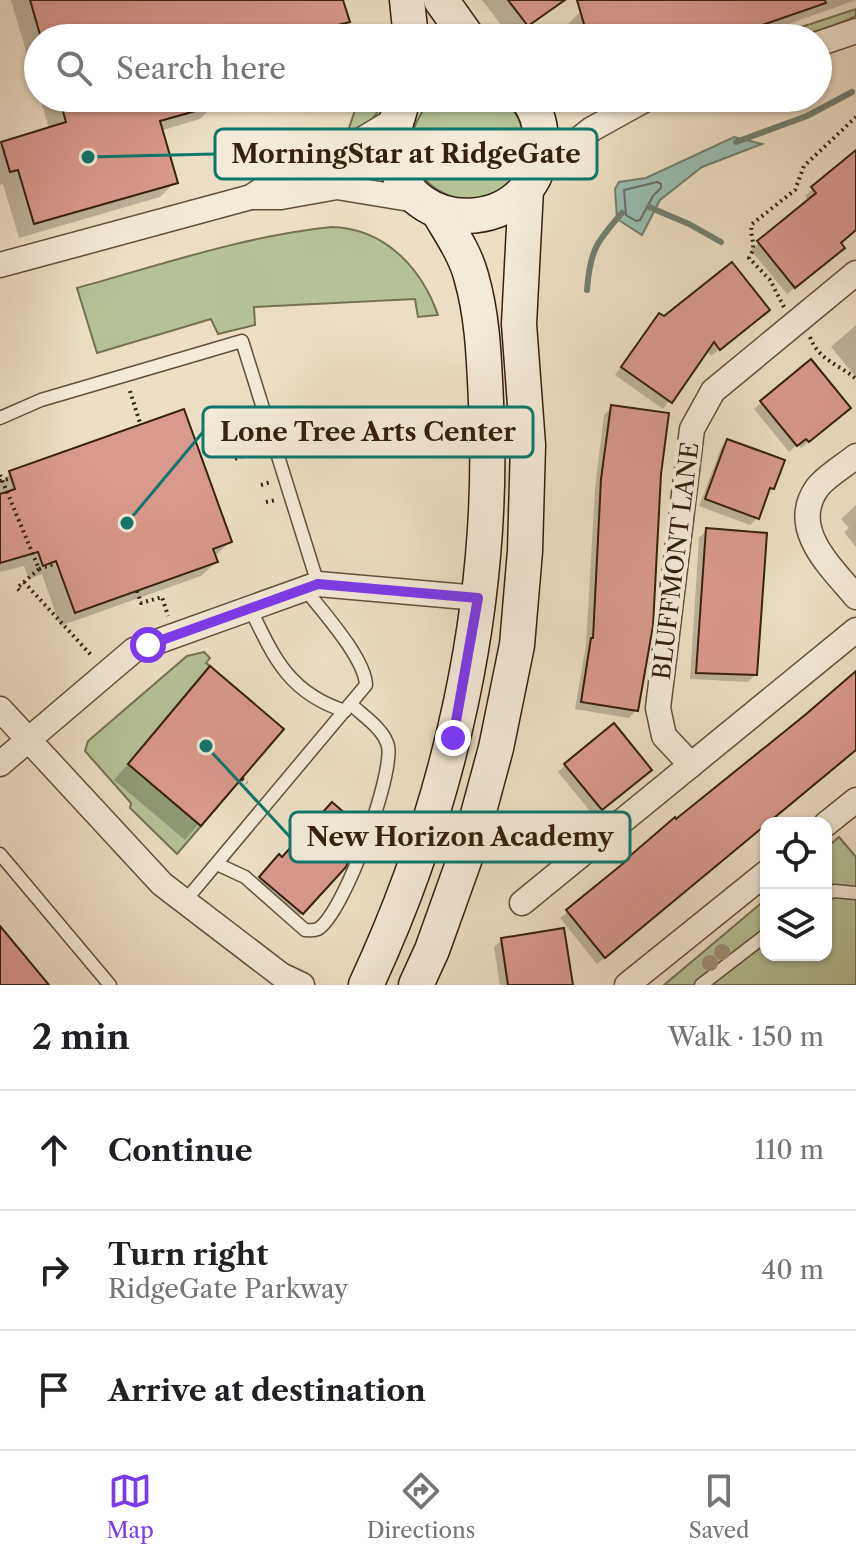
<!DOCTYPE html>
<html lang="en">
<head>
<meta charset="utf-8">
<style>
	:root { --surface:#fff; --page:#f6f6f6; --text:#202124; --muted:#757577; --line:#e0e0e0; --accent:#7c3aed }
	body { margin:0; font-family:"Libre Caslon Text",serif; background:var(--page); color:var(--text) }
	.controls { position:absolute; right:24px; bottom:24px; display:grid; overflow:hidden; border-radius:16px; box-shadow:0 2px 6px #0004 }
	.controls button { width:72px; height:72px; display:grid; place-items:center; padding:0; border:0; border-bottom:2px solid var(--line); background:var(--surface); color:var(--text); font:40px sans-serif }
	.stop { position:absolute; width:24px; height:24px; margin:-18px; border:6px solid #7c3aed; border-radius:50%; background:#fff }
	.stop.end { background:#7c3aed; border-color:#fff; box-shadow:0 2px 8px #0008 }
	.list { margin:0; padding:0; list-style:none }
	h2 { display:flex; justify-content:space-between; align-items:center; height:104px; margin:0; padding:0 32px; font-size:34px }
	h2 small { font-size:26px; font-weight:400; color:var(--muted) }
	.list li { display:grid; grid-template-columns:52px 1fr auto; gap:24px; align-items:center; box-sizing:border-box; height:120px; padding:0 32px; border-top:2px solid var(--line) }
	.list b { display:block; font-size:30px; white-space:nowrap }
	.list p { margin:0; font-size:26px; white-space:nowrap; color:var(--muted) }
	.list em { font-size:26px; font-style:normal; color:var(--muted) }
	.icon { flex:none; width:44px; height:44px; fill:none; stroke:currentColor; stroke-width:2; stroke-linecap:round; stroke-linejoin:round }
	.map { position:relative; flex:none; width:856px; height:985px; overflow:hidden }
	.search { position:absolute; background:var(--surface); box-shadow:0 2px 6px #0004; left:24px; right:24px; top:24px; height:88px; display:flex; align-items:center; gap:20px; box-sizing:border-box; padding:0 28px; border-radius:44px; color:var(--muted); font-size:30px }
	.sheet { height:464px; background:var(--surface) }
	nav { display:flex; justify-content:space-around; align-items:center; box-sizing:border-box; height:112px; border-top:2px solid var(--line); background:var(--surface); font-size:22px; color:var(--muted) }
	nav a { display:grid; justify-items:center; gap:4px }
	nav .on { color:var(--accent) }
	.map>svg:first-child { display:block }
</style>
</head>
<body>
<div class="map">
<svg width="856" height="985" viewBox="0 0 856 985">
	<rect width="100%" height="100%" fill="#ecdfc5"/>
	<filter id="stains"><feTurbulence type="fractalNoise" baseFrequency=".0025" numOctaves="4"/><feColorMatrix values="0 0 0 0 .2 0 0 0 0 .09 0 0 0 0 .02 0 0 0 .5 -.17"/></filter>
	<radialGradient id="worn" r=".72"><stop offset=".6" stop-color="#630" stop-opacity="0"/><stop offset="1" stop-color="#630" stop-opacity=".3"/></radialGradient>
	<!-- green -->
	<g fill="#b5c296" stroke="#757152" stroke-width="2">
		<path d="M856 9V16C827 30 800 38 768 38Z"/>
		<path d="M359 98H388L368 125 345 140Z"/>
		<path d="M433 98H503C520 115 529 134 523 158 499 246 358 180 433 98Z"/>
		<path d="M331 227C384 228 421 267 438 315L418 317 415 299 254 307 255 325 218 334 211 319 97 353 77 288C160 265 245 236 331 227Z"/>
		<path d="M204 652 210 658 206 663 210 666 128 764 201 826 177 854 130 808 131 803 85 751 88 741 187 656Z"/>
		<path d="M839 837 856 857V985H664L766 899V955H826V848Z"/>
	</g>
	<!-- water -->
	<path fill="#99bdb3" stroke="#717e71" stroke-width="2" d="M734 137 762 144 702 167 660 200 642 235 617 219 615 189 619 182 646 178Z"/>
	<!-- shadow -->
	<g fill="#0003">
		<path d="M11 0H341L348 21 338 31 340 38H38V92Z"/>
		<path d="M482 0H565L514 38H511Z"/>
		<path d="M625 0H856L749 38H569L566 26 581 11Z"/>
		<path d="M40 98H214L215 104 200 119 160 131 175 182 160 197 19 238 3 184 0 185V146L49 129Z"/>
		<path d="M856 151V229L839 243 835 255 787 294 751 250 809 201 805 196Z"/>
		<path d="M659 315 664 319 760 317 711 356 706 349 663 409 615 375Z"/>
		<path d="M856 325V377L831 347Z"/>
		<path d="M762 402 841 415 801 448 798 444 789 452 754 409Z"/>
		<path d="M612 407 636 710 629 718 575 709 586 645 595 488 604 415Z"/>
		<path d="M728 441 772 488 766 495 757 518 750 525 699 506 721 448Z"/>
		<path d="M11 473 230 542 214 557 216 562 201 576 60 626 42 574 29 579 24 566 0 572V484Z"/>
		<path d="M856 505V547L844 532 849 528 841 519Z"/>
		<path d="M707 530 755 675 748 682 690 679 699 538Z"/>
		<path d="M856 674V750L597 964 560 918Z"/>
		<path d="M196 684 281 729 185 840 114 780Z"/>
		<path d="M565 765 642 777 594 816 558 772Z"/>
		<path d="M279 857 282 860 344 866 299 916 258 881Z"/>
		<path d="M502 940 571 985H500L494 947Z"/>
	</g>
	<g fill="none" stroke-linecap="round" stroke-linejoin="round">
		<!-- shore -->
		<path stroke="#676e61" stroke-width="2" d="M657 182 661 184V188L653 196 640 220 636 221 626 215 624 190Z"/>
		<!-- stream -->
		<g stroke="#717e71" stroke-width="6">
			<path d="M736 142 807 116 852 92"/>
			<path d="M649 207 689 224 721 242"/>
			<path d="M587 290C590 251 596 242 622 213"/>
		</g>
	</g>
	<!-- building -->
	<g fill="#da998e" stroke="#35200f" stroke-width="2">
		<path d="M30 0H343L350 22 338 25 342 38H41Z"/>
		<path d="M508 0H565L528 26Z"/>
		<path d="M577 0H825L826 3 739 33 737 27 702 38H588Z"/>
		<path d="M59 98H224V103L160 121 178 183 34 224 18 170 10 172 1 142 66 122Z"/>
		<path d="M856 150V230L841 243 845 248 795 288 757 241 816 193 811 187Z"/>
		<path d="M732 262 770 310 720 350 714 342 672 403 621 367 659 313 664 316Z"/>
		<path d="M811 359 851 408 809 442 806 439 797 446 760 401Z"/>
		<path d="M611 405 669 413 661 474 653 626 638 711 581 702 591 638H593L601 479Z"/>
		<path d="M184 409 232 542 213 549 218 562 75 613 56 561 43 566 38 552 0 563V494L15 489 9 471Z"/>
		<path d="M727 439 785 460 774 489 770 488 759 519 705 499Z"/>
		<path d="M706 528 767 533 757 675 696 673Z"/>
		<path d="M210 666 284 729 201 826 128 764Z"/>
		<path d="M856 671V750L605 958 566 910 625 862 624 861 675 817 676 819 805 715Z"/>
		<path d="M614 723 652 770 602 810 564 764Z"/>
		<path d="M332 802 348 816 351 814 361 823 346 867 303 914 259 877 279 854 282 857Z"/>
		<path d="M0 926 49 985H0Z"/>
		<path d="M564 928 573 985H508L501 938Z"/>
	</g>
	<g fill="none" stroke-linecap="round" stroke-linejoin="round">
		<!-- service casing -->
		<g stroke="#63503c" stroke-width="15">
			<g id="service">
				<path d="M0 418 41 400 242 341 318 584"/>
				<path d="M250 608C274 658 289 693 345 711"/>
				<path d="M0 854 110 985"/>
				<path d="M217 864 245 877 305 930C311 930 313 931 318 929 344 913 394 775 388 746 384 729 363 716 352 705"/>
				<path d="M826 894 834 891 856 893"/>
				<path d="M185 901 366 685C365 658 322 611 305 589"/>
				<path d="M701 985 766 935"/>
			</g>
		</g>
		<!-- minor casing -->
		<g stroke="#63503c" stroke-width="27">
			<g id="minor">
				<path d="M818 44 856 31"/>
				<path d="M581 98H583"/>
				<path d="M537 172 592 129 648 98"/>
				<path d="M251 197 275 181 343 151 396 119"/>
				<path d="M0 265 251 197H281L337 187 422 201"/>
				<path d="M856 456C844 466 826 476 817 488 788 529 832 568 856 597"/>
				<path d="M0 709 162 884 281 975 302 985"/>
				<path d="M0 764 134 650 318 584 478 598"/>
				<path d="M691 765 664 736 658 708 692 429 713 391 856 273"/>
				<path d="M826 824 856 800"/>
				<path d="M522 903 856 630"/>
				<path d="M627 985 766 873"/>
			</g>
		</g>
		<!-- secondary casing -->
		<g stroke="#35200f" stroke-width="37">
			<g id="secondary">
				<path d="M407 0 411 38"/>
				<path d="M441 0 468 38"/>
				<path d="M403 98C399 117 390 132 393 152 406 245 547 233 541 138 540 123 536 109 527 98"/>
				<path d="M366 985C450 805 496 602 486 402 484 360 483 317 471 276 465 253 450 232 438 211"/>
				<path d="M416 985 432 950 470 844 496 748 517 645 525 551 528 445 519 324 526 189"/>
			</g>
		</g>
		<!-- path -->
		<g stroke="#35200f" stroke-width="4" stroke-dasharray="2 4" stroke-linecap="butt">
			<path d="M784 307 770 280 749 258C758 244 749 238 752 224L795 190 804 166 856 117"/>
			<path d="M810 337C819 361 839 364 856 379"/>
			<path d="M130 391 140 423"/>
			<path d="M228 438 255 430"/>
			<path d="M235 459 259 450"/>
			<path d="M0 475 39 569 17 588 22 593"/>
			<path d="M0 481 12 478"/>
			<path d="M261 485 271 482"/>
			<path d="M266 502 276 500"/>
			<path d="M39 569 57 563"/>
			<path d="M24 582 91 655"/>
			<path d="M137 591 141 603 162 597 168 616"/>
			<path d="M242 779 247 783"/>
		</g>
		<!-- service -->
		<use href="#service" stroke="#f3ead9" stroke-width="12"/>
		<!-- minor -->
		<use href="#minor" stroke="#f3ead9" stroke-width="24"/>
		<!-- secondary -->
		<use href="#secondary" stroke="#f3ead9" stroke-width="34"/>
	</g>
	<!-- trees -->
	<g fill="#9c9177">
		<circle cx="722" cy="952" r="8"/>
		<circle cx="710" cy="963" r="8"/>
	</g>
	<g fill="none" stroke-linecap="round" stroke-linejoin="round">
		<!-- route -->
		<path stroke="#7c3aed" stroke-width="10" d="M148 645 318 584 478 598 453 738"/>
	</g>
	<g text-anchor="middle" stroke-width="8" stroke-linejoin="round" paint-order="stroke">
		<!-- street labels -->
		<g font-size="24" fill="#35200f" stroke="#f3ead9">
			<text transform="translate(676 561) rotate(-83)" y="8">BLUFFMONT LANE</text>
		</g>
	</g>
	<!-- callouts -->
	<path fill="none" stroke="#0f766e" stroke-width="3" d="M88 157L215 154M127 523L203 432M206 746L290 837"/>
	<g fill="#0f766e" stroke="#f3ead9" stroke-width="3">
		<circle cx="88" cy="157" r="8"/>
		<circle cx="127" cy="523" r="8"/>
		<circle cx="206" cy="746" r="8"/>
	</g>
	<g fill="#f3ead9" stroke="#0f766e" stroke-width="3">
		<rect x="215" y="129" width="382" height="50" rx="8"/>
		<rect x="203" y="407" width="330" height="50" rx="8"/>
		<rect x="290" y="812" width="340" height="50" rx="8"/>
	</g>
	<g font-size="26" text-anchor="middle" font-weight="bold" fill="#35200f">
		<text x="406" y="163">MorningStar at RidgeGate</text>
		<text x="368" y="441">Lone Tree Arts Center</text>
		<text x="460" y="846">New Horizon Academy</text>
	</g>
	<rect width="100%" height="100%" filter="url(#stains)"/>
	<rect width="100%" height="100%" fill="url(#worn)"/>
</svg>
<div class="controls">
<button><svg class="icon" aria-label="locate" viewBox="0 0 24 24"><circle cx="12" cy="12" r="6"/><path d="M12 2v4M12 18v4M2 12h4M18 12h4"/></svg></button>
<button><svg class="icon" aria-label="layers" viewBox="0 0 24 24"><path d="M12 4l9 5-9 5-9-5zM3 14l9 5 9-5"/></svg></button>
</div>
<div class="stop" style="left:148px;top:645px"></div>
<div class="stop end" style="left:453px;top:738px"></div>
<div class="search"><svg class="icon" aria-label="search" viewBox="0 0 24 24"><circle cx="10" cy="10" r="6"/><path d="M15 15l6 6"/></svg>Search here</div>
</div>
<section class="sheet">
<h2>2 min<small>Walk · 150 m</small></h2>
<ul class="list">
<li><svg class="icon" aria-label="ahead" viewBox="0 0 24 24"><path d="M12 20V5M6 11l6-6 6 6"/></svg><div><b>Continue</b></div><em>110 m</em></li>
<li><svg class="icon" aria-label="right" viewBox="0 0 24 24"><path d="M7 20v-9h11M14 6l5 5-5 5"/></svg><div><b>Turn right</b><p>RidgeGate Parkway</p></div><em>40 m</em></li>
<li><svg class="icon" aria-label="arrive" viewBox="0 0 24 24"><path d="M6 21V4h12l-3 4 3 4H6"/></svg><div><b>Arrive at destination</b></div></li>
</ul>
</section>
<nav>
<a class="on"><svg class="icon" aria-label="map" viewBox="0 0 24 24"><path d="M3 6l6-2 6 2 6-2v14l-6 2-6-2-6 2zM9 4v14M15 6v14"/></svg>Map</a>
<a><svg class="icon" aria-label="directions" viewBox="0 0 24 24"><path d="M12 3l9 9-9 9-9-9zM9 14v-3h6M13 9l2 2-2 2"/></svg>Directions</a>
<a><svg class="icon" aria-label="saved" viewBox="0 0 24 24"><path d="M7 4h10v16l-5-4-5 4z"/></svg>Saved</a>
</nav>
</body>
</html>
